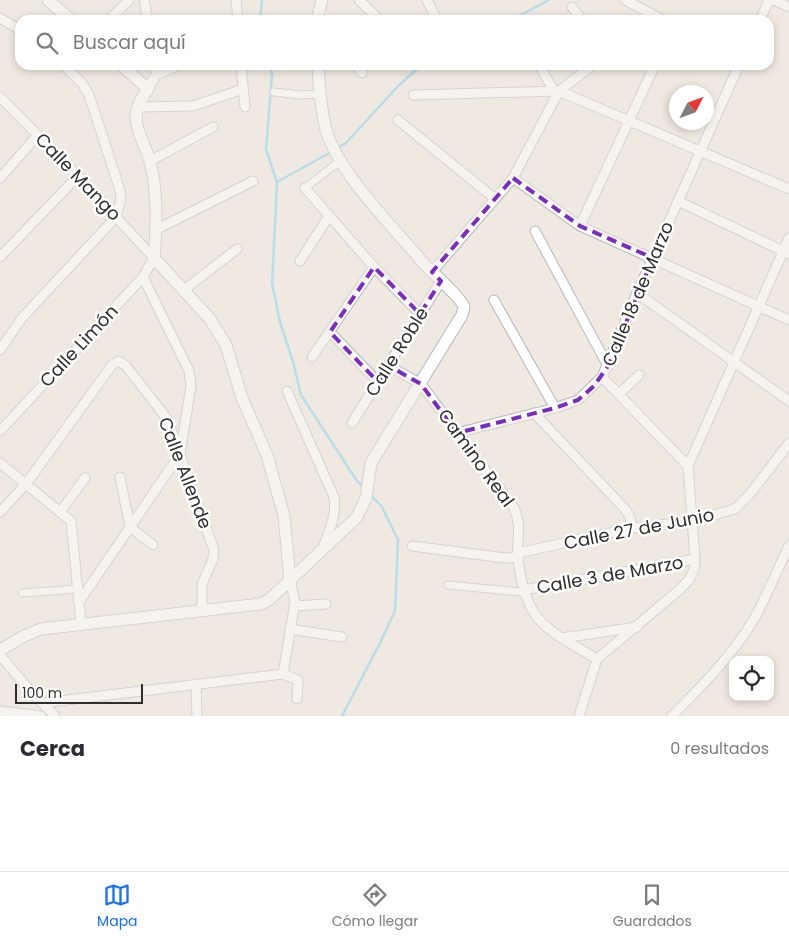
<!DOCTYPE html>
<html lang="es">
<head>
<meta charset="utf-8">
<style>
	:root { --surface:#fff; --page:#f7f7f7; --text:#2b2b33; --muted:#7c7c81; --line:#e1e1e2; --accent:#1a73e8 }
	body { margin:0; font-family:Poppins,sans-serif; background:var(--page); color:var(--text) }
	.controls { position:absolute; right:15px; bottom:15px; display:grid; overflow:hidden; border-radius:10px; box-shadow:0 2px 8px #0003 }
	.controls button { width:45px; height:45px; display:grid; place-items:center; padding:0; border:0; border-bottom:1px solid var(--line); background:var(--surface); color:var(--text); font:25px sans-serif }
	.compass { position:absolute; left:669px; top:85px; width:45px; height:45px; border-radius:50%; background:var(--surface); box-shadow:0 2px 8px #0003; rotate:48deg }
	.scale { position:absolute; left:15px; bottom:12px; width:128px; box-sizing:border-box; padding-left:5px; border:2px solid #2e2e2e; border-top:0; font-size:14px; line-height:18px; white-space:nowrap; color:#2e2e2e; -webkit-text-stroke:4px #fff; paint-order:stroke }
	.list { margin:0; padding:0; list-style:none }
	h2 { display:flex; justify-content:space-between; align-items:center; height:65px; margin:0; padding:0 20px; font-size:21px }
	h2 small { font-size:16px; font-weight:400; color:var(--muted) }
	.icon { flex:none; width:28px; height:28px; fill:none; stroke:currentColor; stroke-width:2; stroke-linecap:round; stroke-linejoin:round }
	.map { position:relative; flex:none; width:789px; height:716px; overflow:hidden }
	.search { position:absolute; background:var(--surface); box-shadow:0 2px 8px #0003; left:15px; right:15px; top:15px; height:55px; display:flex; align-items:center; gap:12px; box-sizing:border-box; padding:0 18px; border-radius:15px; color:var(--muted); font-size:19px }
	.sheet { height:155px; background:var(--surface) }
	nav { display:flex; justify-content:space-around; align-items:center; box-sizing:border-box; height:70px; border-top:1px solid var(--line); background:var(--surface); font-size:14px; color:var(--muted) }
	nav a { display:grid; justify-items:center; gap:2px }
	nav .on { color:var(--accent) }
	.map>svg:first-child { display:block }
</style>
</head>
<body>
<div class="map">
<svg width="789" height="716" viewBox="0 0 789 716">
	<rect width="100%" height="100%" fill="#efe9e1"/>
	<g fill="none" stroke-linecap="round" stroke-linejoin="round">
		<!-- stream -->
		<g stroke="#75cff0" stroke-width="2.5">
			<path d="M260 20 262 0"/>
			<path d="M511 20 549 0"/>
			<path d="M271 65 272 76 266 149 277 183 272 283 280 322 293 362 301 395 357 481 364 488"/>
			<path d="M338 148 346 143 399 85 422 65"/>
			<path d="M277 182 331 152"/>
			<path d="M342 716 380 643 395 611 398 540 382 507 370 494"/>
		</g>
		<!-- pedestrian casing -->
		<g stroke="#b4b7c1" stroke-width="9">
			<g id="pedestrian">
				<path d="M274 92 300 95 320 94"/>
				<path d="M305 188 340 161"/>
				<path d="M448 585 520 592 524 590"/>
				<path d="M22 593 78 589"/>
			</g>
		</g>
		<!-- minor casing -->
		<g stroke="#b4b7c1" stroke-width="11">
			<g id="minor">
				<path d="M144 0 148 20"/>
				<path d="M236 0 238 20"/>
				<path d="M359 0 380 20"/>
				<path d="M427 0 437 20"/>
				<path d="M625 0 663 20"/>
				<path d="M773 0 789 7"/>
				<path d="M572 7 582 20"/>
				<path d="M0 18 20 30"/>
				<path d="M109 20 129 0"/>
				<path d="M760 20 769 0"/>
				<path d="M241 65 245 107"/>
				<path d="M357 65 362 73"/>
				<path d="M539 65 554 91"/>
				<path d="M156 75 179 65"/>
				<path d="M148 89 156 75 158 65"/>
				<path d="M413 95 559 91 789 189"/>
				<path d="M0 97 78 176 154 258 143 277 0 431"/>
				<path d="M137 107 193 106 243 89"/>
				<path d="M398 120 494 198"/>
				<path d="M150 161 213 127"/>
				<path d="M0 178 38 135"/>
				<path d="M513 178 580 226 789 320"/>
				<path d="M305 188 374 267 420 314"/>
				<path d="M678 201 789 254"/>
				<path d="M580 226 655 65"/>
				<path d="M157 229 253 181"/>
				<path d="M535 231 608 366"/>
				<path d="M0 257 78 176"/>
				<path d="M300 261 329 216"/>
				<path d="M432 272 513 178 559 91 593 65"/>
				<path d="M184 290 237 249"/>
				<path d="M637 293 789 401"/>
				<path d="M494 300 555 408"/>
				<path d="M330 332 379 383"/>
				<path d="M0 350 22 318 116 217 121 199 120 190 89 95 82 83 63 65"/>
				<path d="M312 357 374 267"/>
				<path d="M389 366 421 384 514 508C523 528 516 538 518 558 520 577 525 601 537 617 552 635 577 647 597 659"/>
				<path d="M602 377 688 466"/>
				<path d="M287 391 334 497C337 515 329 531 323 548"/>
				<path d="M619 394 639 375"/>
				<path d="M534 413 625 509 630 517 632 528"/>
				<path d="M352 423 441 281"/>
				<path d="M457 433 555 408 578 400 602 377 637 293 739 65"/>
				<path d="M0 463 71 521 81 623"/>
				<path d="M120 477 130 527 153 545"/>
				<path d="M61 511 85 478"/>
				<path d="M0 512 26 484 112 365 119 361 126 366 165 416 169 424 214 550 213 559 202 584V611"/>
				<path d="M412 546 505 558 518 557"/>
				<path d="M518 553 632 528 693 521 735 509 750 494 789 443"/>
				<path d="M524 590 695 559"/>
				<path d="M79 602 180 454 191 386 189 371 143 277"/>
				<path d="M294 606 326 604"/>
				<path d="M290 629 342 637"/>
				<path d="M562 638 637 627"/>
				<path d="M0 655 31 692 55 716"/>
				<path d="M283 674 295 602 290 580"/>
				<path d="M196 684 197 716"/>
				<path d="M42 703 283 674 298 680 297 699"/>
				<path d="M1 711 41 716"/>
				<path d="M579 716 597 659 678 591 689 580 694 570 695 559 688 466 789 238"/>
				<path d="M672 716C701 687 733 655 754 619 767 596 777 570 789 546"/>
			</g>
		</g>
		<!-- tertiary casing -->
		<g stroke="#b4b7c1" stroke-width="13">
			<g id="tertiary">
				<path d="M48 0 71 20"/>
				<path d="M317 20 322 0"/>
				<path d="M121 65 148 89C142 98 136 106 136 117 136 131 146 147 150 161 158 192 157 226 154 258L210 319 226 345 242 398 267 455 284 516 290 580"/>
				<path d="M0 650 24 636 41 629 261 604 270 599 357 517 366 498 371 463 462 315C462 314 464 308 464 307 462 299 433 273 425 265 395 229 339 174 326 130 321 109 319 86 318 65"/>
			</g>
		</g>
		<!-- pedestrian -->
		<use href="#pedestrian" stroke="#fff" stroke-width="7"/>
		<!-- minor -->
		<use href="#minor" stroke="#fff" stroke-width="9"/>
		<!-- tertiary -->
		<use href="#tertiary" stroke="#fff" stroke-width="11"/>
	</g>
	<!-- marked area -->
	<path d="M0 0H789V716H0ZM513 178 580 226 653 258 608 366 594 386 578 400 555 408 457 433 421 384 389 366 379 383 330 332 374 267 420 314 441 281 432 272Z" fill="#efe9e1" fill-opacity=".55" fill-rule="evenodd"/>
	<path fill="none" stroke="#7b2cbf" stroke-width="4" stroke-dasharray="10 6" stroke-linejoin="round" d="M513 178 580 226 653 258 608 366 594 386 578 400 555 408 457 433 421 384 389 366 379 383 330 332 374 267 420 314 441 281 432 272Z"/>
	<g text-anchor="middle" stroke-width="5" stroke-linejoin="round" paint-order="stroke">
		<!-- street labels -->
		<g font-size="18" fill="#2e2e2e" stroke="#fff">
			<text transform="translate(78 177) rotate(46)" y="6">Calle Mango</text>
			<text transform="translate(638 294) rotate(-67)" y="6">Calle 18 de Marzo</text>
			<text transform="translate(79 346) rotate(-47)" y="6">Calle Limón</text>
			<text transform="translate(397 352) rotate(-58)" y="6">Calle Roble</text>
			<text transform="translate(476 458) rotate(54)" y="6">Camino Real</text>
			<text transform="translate(185 473) rotate(69)" y="6">Calle Allende</text>
			<text transform="translate(639 529) rotate(-11)" y="6">Calle 27 de Junio</text>
			<text transform="translate(610 575) rotate(-10)" y="6">Calle 3 de Marzo</text>
		</g>
	</g>
</svg>
<div class="controls">
<button><svg class="icon" aria-label="locate" viewBox="0 0 24 24"><circle cx="12" cy="12" r="6"/><path d="M12 2v4M12 18v4M2 12h4M18 12h4"/></svg></button>
</div>
<svg class="compass" viewBox="-18 -18 36 36"><path d="M0-13l5 13h-10z" fill="#e53935"/><path d="M0 13l5-13h-10z" fill="#7c7c81"/></svg>
<div class="scale">100 m</div>
<div class="search"><svg class="icon" aria-label="search" viewBox="0 0 24 24"><circle cx="10" cy="10" r="6"/><path d="M15 15l6 6"/></svg>Buscar aquí</div>
</div>
<section class="sheet">
<h2>Cerca<small>0 resultados</small></h2>
<ul class="list">
</ul>
</section>
<nav>
<a class="on"><svg class="icon" aria-label="map" viewBox="0 0 24 24"><path d="M3 6l6-2 6 2 6-2v14l-6 2-6-2-6 2zM9 4v14M15 6v14"/></svg>Mapa</a>
<a><svg class="icon" aria-label="directions" viewBox="0 0 24 24"><path d="M12 3l9 9-9 9-9-9zM9 14v-3h6M13 9l2 2-2 2"/></svg>Cómo llegar</a>
<a><svg class="icon" aria-label="saved" viewBox="0 0 24 24"><path d="M7 4h10v16l-5-4-5 4z"/></svg>Guardados</a>
</nav>
</body>
</html>
